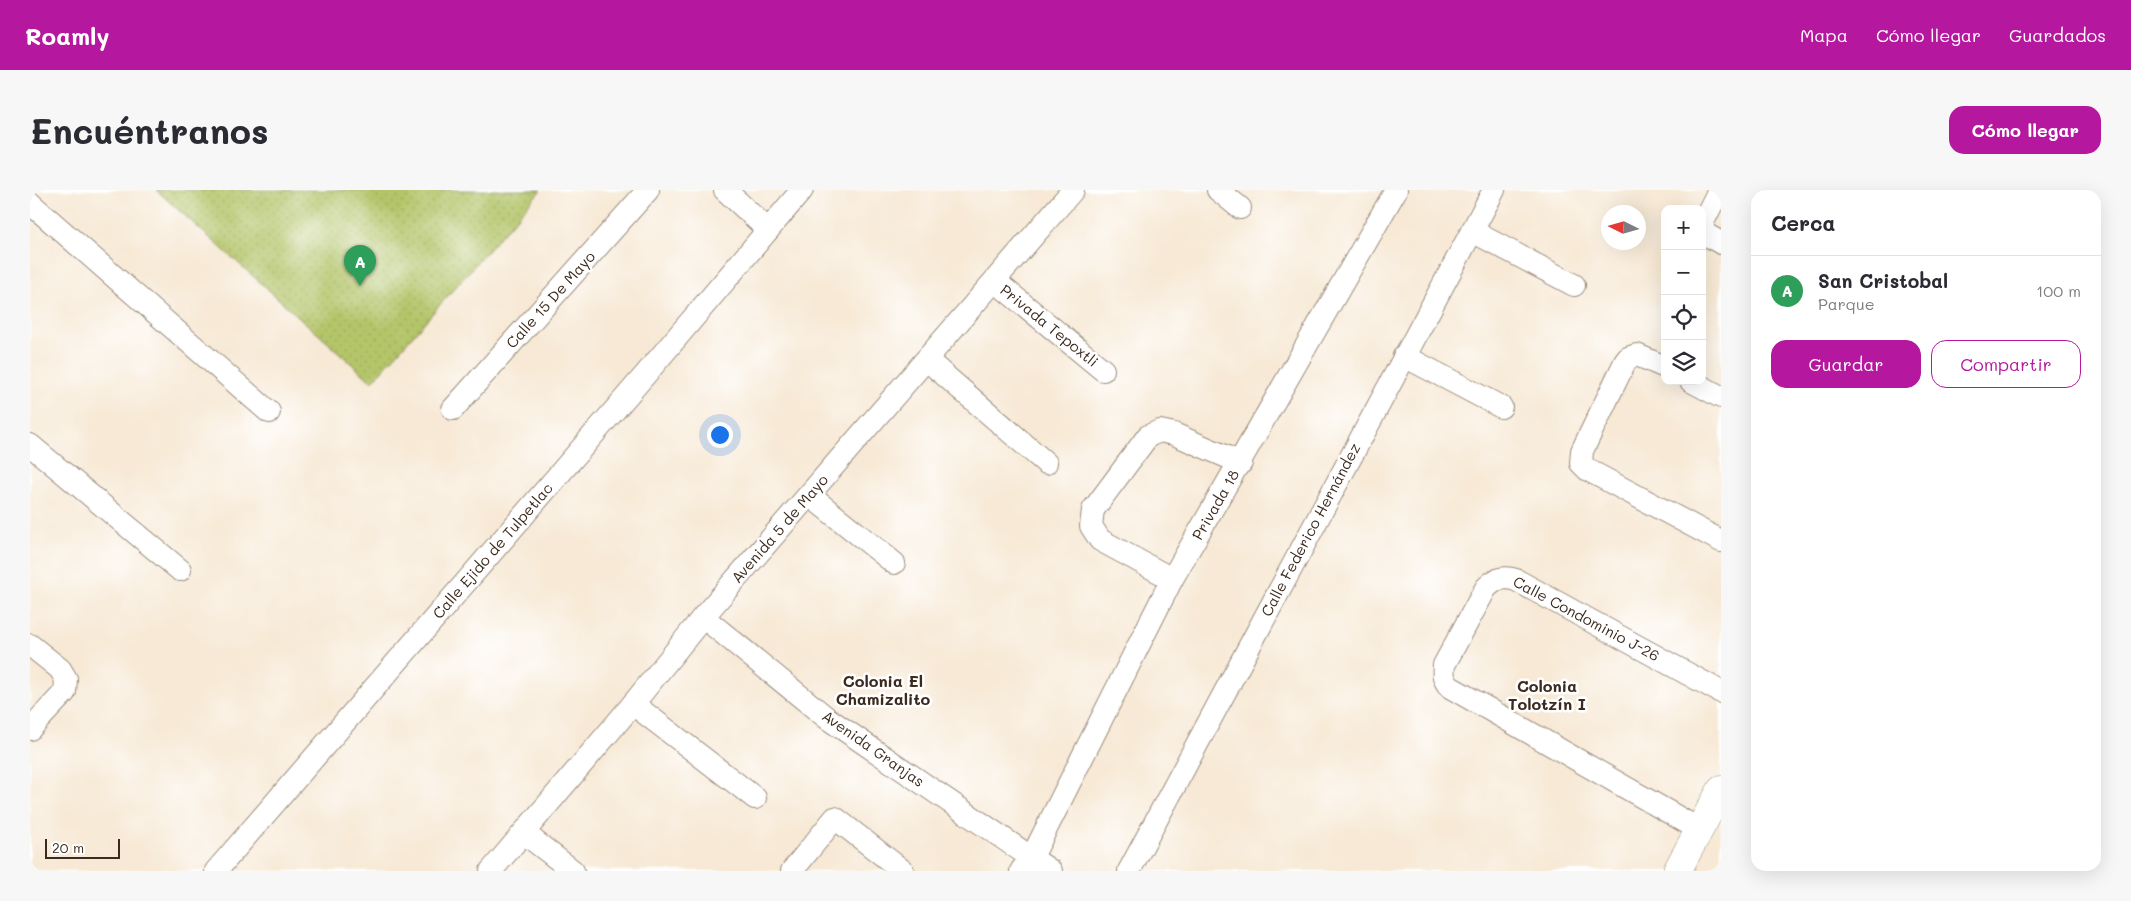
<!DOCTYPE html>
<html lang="es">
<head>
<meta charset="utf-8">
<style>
	:root { --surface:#fff; --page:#f7f7f7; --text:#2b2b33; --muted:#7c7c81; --line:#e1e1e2; --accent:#b5179e }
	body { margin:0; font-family:Mali,sans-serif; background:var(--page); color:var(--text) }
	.controls { position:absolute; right:15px; top:15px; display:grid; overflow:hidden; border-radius:10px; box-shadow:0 5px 20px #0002 }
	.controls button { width:45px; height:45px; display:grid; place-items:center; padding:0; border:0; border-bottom:1px solid var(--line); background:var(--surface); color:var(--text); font:25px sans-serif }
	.compass { position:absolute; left:1571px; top:15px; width:45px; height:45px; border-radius:50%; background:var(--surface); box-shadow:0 5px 20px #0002; rotate:275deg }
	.scale { position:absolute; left:15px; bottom:12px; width:75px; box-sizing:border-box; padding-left:5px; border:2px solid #3b2a1e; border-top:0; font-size:14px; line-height:18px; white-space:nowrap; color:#3b2a1e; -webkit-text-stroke:4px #fff; paint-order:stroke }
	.you { position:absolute; left:689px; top:244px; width:18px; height:18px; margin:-12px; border:4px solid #fff; border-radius:50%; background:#1a73e8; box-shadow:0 0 0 8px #1a73e833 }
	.badge { display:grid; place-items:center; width:32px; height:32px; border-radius:50%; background:var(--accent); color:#fff; font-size:16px; font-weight:700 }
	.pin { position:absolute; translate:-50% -41px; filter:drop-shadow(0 1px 2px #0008) }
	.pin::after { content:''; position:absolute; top:26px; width:18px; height:15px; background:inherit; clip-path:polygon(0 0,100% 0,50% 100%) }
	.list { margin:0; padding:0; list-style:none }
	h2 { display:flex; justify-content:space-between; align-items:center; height:65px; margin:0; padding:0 20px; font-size:21px }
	h2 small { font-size:16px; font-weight:400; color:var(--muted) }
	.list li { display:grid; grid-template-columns:32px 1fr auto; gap:15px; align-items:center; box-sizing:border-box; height:70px; padding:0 20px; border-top:1px solid var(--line) }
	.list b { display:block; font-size:19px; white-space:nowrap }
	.list p { margin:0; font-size:16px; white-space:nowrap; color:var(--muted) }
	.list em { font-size:16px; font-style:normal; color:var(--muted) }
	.actions { display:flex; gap:10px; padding:15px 20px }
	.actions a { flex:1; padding:11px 0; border:1px solid var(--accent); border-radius:15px; text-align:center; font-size:18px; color:var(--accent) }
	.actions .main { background:var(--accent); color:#fff }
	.icon { flex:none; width:28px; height:28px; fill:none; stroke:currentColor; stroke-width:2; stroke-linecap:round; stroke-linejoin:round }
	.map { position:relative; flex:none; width:1691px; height:681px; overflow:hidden; border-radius:15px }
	header { display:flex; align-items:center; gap:30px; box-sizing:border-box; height:70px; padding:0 25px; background:var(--accent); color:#fff }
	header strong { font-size:24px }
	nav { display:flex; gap:28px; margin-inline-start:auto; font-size:18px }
	.intro { display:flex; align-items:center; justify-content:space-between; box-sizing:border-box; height:120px; padding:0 30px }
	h1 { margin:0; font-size:35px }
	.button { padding:12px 22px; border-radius:15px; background:var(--accent); color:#fff; font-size:18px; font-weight:700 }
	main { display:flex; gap:30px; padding:0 30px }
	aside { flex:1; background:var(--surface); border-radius:15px; box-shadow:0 5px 20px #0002 }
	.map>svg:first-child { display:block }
</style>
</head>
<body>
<header>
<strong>Roamly</strong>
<nav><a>Mapa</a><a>Cómo llegar</a><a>Guardados</a></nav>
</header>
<div class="intro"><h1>Encuéntranos</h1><a class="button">Cómo llegar</a></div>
<main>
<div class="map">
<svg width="1691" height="681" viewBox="0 0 1691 681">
	<defs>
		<pattern id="grass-dots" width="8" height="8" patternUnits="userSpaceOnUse" patternTransform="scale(1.25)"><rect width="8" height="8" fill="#b4c569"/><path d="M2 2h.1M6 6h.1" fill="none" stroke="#9ca95b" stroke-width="1.8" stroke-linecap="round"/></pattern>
	</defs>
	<rect width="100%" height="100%" fill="#fff"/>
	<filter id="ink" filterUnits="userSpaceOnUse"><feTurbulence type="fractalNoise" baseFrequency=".02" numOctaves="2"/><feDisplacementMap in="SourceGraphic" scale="10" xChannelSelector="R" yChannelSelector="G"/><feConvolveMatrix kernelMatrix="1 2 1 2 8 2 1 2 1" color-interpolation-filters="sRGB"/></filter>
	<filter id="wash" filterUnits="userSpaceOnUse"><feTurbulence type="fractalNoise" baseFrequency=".0096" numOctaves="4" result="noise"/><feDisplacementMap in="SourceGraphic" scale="20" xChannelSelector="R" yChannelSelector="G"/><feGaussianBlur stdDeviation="1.12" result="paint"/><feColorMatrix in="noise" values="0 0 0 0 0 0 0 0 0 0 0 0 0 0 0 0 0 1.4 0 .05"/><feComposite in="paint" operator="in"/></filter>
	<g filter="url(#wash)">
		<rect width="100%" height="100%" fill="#f7e9d5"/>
		<!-- grass -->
		<path fill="url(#grass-dots)" stroke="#787844" d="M126 0H511L342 192Z"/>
	</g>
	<g filter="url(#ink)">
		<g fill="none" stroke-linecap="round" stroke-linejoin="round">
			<!-- minor casing -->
			<g stroke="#998a7a" stroke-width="24">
				<g id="minor">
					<path d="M695 0 738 40"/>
					<path d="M1188 0 1210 18"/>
					<path d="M0 13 239 222"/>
					<path d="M1672 34 1689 0"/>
					<path d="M1672 39 1677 45 1691 53"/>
					<path d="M1442 41 1544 95"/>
					<path d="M965 91 1073 180"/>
					<path d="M1374 166 1471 217"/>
					<path d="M897 170 1016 273"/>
					<path d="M1635 177 1607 165 1598 168 1595 172 1552 261 1551 273 1558 280 1691 351"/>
					<path d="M1661 191 1691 207"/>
					<path d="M423 219 618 0"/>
					<path d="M0 255 150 380"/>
					<path d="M779 305 864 373"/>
					<path d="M1142 389 1070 350 1061 336 1063 320 1118 246 1130 241 1144 244 1211 273"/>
					<path d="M673 427 797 528 1021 681"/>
					<path d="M0 455 30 479 36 489 35 502 0 539"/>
					<path d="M603 514 725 608"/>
					<path d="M1670 640 1420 497C1413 490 1413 484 1414 475L1456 398C1465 389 1473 386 1486 390L1691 502"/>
					<path d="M494 643 543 681"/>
					<path d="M186 681 615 185 772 0"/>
					<path d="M461 681 603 514 673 427 1043 0"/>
					<path d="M762 681 805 628 873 681"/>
					<path d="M991 681 1002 667 1142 389 1366 0"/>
					<path d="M1099 681 1464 0"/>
				</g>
			</g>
			<!-- tertiary casing -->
			<g stroke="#998a7a" stroke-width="29">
				<path id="tertiary" d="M1647 681 1691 600"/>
			</g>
			<!-- minor -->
			<use href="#minor" stroke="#fff" stroke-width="22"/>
			<!-- tertiary -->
			<use href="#tertiary" stroke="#fff" stroke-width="28"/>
		</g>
	</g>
	<g text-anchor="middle" stroke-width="5" stroke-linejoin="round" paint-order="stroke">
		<!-- street labels -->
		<g font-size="15" fill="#3b2a1e" stroke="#fff">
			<text transform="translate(521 110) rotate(-48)" y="5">Calle 15 De Mayo</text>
			<text transform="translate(1019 136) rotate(39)" y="5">Privada Tepoxtli</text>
			<text transform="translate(1186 315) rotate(-60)" y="5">Privada 18</text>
			<text transform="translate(750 339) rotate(-49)" y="5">Avenida 5 de Mayo</text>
			<text transform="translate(1281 340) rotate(-62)" y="5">Calle Federico Hernández</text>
			<text transform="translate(463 361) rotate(-49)" y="5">Calle Ejido de Tulpetlac</text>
			<text transform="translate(1556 429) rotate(28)" y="5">Calle Condominio J-26</text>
			<text transform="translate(843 559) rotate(35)" y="5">Avenida Granjas</text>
		</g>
		<!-- neighbourhood labels -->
		<g font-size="16" font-weight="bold" fill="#3b2a1e" stroke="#fff">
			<text x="853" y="497">Colonia El<tspan x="853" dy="18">Chamizalito</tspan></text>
			<text x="1517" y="502">Colonia<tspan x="1517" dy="18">Tolotzín I</tspan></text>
		</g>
	</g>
</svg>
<div class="controls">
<button>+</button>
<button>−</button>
<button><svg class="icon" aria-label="locate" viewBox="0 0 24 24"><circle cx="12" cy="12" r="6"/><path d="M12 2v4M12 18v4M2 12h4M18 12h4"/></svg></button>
<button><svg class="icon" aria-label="layers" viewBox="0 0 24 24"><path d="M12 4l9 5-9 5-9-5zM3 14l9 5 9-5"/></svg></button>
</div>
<svg class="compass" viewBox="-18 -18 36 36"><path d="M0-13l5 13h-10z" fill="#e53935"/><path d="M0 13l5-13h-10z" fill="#7c7c81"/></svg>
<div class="scale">20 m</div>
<div class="you"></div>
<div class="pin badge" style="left:330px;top:96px;background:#2e9e5b">A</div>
</div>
<aside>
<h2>Cerca<small></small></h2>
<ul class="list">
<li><span class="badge" style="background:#2e9e5b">A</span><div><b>San Cristobal</b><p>Parque</p></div><em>100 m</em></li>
</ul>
<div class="actions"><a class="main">Guardar</a><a>Compartir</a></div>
</aside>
</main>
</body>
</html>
